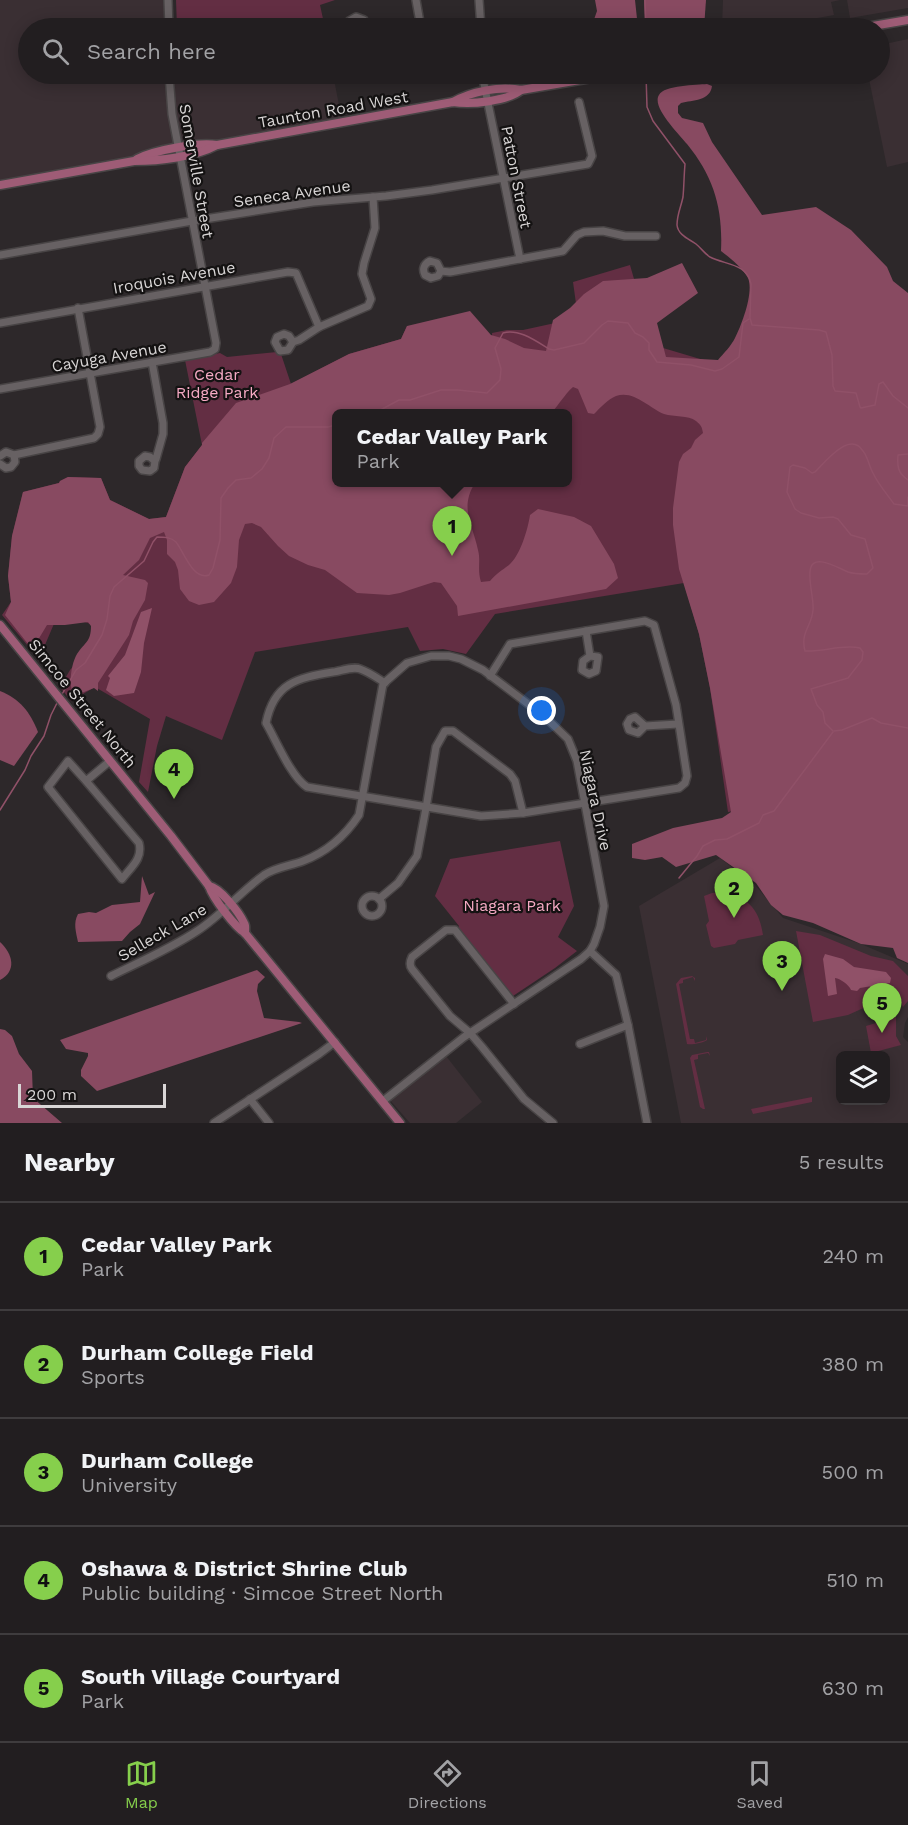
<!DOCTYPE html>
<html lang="en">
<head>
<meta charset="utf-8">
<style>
	:root { --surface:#221e20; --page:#2e2b2d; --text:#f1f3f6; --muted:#a2a2a5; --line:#3f3c3e; --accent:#86cf4c }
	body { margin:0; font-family:"Work Sans",sans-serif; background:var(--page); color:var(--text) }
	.controls { position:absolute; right:18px; bottom:18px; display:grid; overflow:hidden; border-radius:9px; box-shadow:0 3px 15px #0003 }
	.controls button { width:54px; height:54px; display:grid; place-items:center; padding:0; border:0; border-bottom:2px solid var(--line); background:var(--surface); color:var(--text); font:30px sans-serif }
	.scale { position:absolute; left:18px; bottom:15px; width:148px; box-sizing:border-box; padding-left:6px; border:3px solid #d9d6d6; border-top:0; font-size:16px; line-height:21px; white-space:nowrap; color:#d9d6d6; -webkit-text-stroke:4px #141212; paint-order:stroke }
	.you { position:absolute; left:542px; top:711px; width:21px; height:21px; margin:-15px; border:4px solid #fff; border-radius:50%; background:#1a73e8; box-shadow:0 0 0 9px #1a73e833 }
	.badge { display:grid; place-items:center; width:39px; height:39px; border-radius:50%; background:var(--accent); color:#111; font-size:20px; font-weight:700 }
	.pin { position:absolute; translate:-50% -50px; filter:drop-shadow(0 2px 3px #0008) }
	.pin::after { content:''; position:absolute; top:32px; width:21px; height:18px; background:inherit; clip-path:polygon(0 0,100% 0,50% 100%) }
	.popup { position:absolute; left:332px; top:409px; width:240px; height:78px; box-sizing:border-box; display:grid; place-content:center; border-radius:9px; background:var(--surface); filter:drop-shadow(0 2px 4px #0005); font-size:20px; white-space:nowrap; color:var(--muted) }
	.popup b { font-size:22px; color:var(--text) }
	.popup::after { content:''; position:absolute; left:50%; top:100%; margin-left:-12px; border:12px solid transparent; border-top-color:var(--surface) }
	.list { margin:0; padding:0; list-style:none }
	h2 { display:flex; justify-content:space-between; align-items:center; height:78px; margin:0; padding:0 24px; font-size:26px }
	h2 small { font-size:20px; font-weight:400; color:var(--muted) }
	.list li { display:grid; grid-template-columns:39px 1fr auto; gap:18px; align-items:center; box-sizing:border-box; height:108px; padding:0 24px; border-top:2px solid var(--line) }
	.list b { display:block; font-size:22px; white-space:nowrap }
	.list p { margin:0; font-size:20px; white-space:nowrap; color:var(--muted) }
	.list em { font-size:20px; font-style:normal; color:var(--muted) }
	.icon { flex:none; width:33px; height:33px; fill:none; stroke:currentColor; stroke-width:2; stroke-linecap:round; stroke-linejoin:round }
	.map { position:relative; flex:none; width:908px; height:1123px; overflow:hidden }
	.search { position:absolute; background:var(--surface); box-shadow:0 3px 15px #0003; left:18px; right:18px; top:18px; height:66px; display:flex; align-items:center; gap:15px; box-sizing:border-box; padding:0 21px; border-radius:33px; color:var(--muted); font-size:22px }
	.sheet { height:618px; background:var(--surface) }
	nav { display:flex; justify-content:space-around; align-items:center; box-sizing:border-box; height:84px; border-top:2px solid var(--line); background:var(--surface); font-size:16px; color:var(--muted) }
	nav a { display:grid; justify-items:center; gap:3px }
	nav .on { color:var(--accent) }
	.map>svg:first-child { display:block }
</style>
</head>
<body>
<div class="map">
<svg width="908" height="1123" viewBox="0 0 908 1123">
	<rect width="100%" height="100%" fill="#2d282a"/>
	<!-- built -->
	<g fill="#3a2f33" fill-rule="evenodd">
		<path d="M0 0H168L169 28H28V74H169L170 83 292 74H333L342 121 191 154 0 185Z"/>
		<path d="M723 0H840L831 2 834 15 763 28H729L728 26 722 27Z"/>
		<path d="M847 0H908V8L850 18Z"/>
		<path d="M908 39V162L887 167 868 74H880V45Z"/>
		<path d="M720 858 755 885 783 918 861 944 908 964V1017L905 1023 903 1037 908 1042V1123H681L639 906ZM840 1056H886V1100H840Z"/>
		<path d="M446 1056 482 1102 456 1123H410L389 1099Z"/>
	</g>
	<!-- green -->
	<g fill="#632e43" fill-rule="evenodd">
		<path d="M176 0H335L320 5 325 28H177Z"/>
		<path d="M177 74H292L177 82Z"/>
		<path d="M630 265 653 345 717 364 908 785 728 812 710 688 699 634 684 583 495 614 466 654 443 649 420 651 408 627 255 652 222 740 166 716 157 746 148 792 139 782 150 719 95 687 71 701 60 687 70 670 87 650 98 627 59 612 39 659 2 615 11 602 8 576 12 536 23 492 59 483 60 481 68 477 101 478 110 500 149 519 166 517 185 467 202 445 185 360 220 353 227 357 277 352 281 354 291 384 349 354 401 339 407 326 494 364 492 333 507 330H523L578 318 573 282ZM336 414H568V482H336Z"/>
		<path d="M560 841 574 906 558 937 577 951 555 968 513 996 458 928 459 926 435 896 450 859Z"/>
		<path d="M725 892C749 897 760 912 763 935L738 940 735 944 714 948 711 946 706 925 709 921 704 896 712 893Z"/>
		<path d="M796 931 820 935 871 956 893 961 908 976V1001L903 1007C900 1000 898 997 890 996L848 1015 813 1022Z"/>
		<path d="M692 976 695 978V981L693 977 683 980V983L679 984 690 1039H694L695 1043 706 1040V1036L707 1040C703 1043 692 1045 687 1044L676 984 681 978Z"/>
		<path d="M896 1017V1036L901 1045 871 1053 866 1026Z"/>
		<path d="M707 1052H709L710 1056 708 1053 698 1055V1059L694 1060 705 1109H703L700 1107 690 1058 692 1055Z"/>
		<path d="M812 1097V1102L753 1114 751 1109Z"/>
	</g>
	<!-- forest -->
	<g fill="#884a61">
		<path d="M595 0H635L638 28H591L597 11Z"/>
		<path d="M644 0H706L704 28H645Z"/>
		<path d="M707 84 712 86C710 101 693 100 681 103L678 106V113L682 118 703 123 712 142 762 215 816 207 851 230 887 267 893 281 908 293V963L897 958 893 948 861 944 813 923 783 915 771 905 756 883 716 855 676 867 662 857 645 860 632 858V844L673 828 722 818 731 812 710 688 699 634 679 569 673 525V508L679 462 683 454 691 448 695 440 703 433C702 427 701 425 696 421 688 415 674 417 664 414 649 408 634 390 616 396 608 399 600 408 594 414L588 413 578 389 573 387C564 395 559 405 551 413L336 414V482L475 483C459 508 473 525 478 550 481 561 477 569 481 582L490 581C497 573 501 571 509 565 520 556 528 529 530 515L538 509 574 517 591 526 614 564 618 578 606 589 458 616 457 606 441 583 434 582 400 593 389 595 357 593 325 570 308 565 289 556 278 546 261 527 252 523 245 524 239 540 237 567 231 583 214 602 199 605 189 601 180 589 178 570 175 562 167 554V540L164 532 150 538 139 560 123 575 145 580 148 583 145 600 133 621 129 635 98 683V691L94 688 74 696C68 686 71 664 77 654 85 642 91 642 91 626L88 622 65 625H47L38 640 28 644 5 615 11 602 8 576 12 536 23 492 59 483 60 481 68 477 101 478 110 500 149 519 166 517 185 467 202 445V443L236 403 290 384 349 354 401 339 407 326 470 311 491 335 505 339 524 348 546 351 553 320 570 308 584 294 603 281 647 278 682 263 698 293 657 323 666 357 718 360C724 353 731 346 735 338 742 324 754 292 748 278 742 267 730 258 721 251 723 209 714 177 687 144 680 135 651 107 659 95 664 85 697 85 707 84Z"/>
		<path d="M0 691C20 699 30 712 38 732L14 766 0 760Z"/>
		<path d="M142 876 149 895 155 892 140 924 130 932 122 941 78 942C76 932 73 923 78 914L89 912 96 913 112 905 140 902Z"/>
		<path d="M0 942C13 954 17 971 0 980Z"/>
		<path d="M257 970 265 977 258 984 257 991 264 1018 299 1022 302 1023 97 1091 81 1076V1070L88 1056V1053L66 1049 60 1040Z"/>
		<path d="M0 1029 5 1030 12 1036 19 1054 32 1071 33 1098 62 1123H0Z"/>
	</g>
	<!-- water -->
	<g fill="#905168">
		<path d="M152 608 144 643 141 672 134 693 114 696 106 690 110 678 108 676 125 655 141 612Z"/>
		<path d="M825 954 843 959 854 967 886 972 891 978 890 983 860 988 857 991 851 990C849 985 841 979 835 978L837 994 828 996 823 959Z"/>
	</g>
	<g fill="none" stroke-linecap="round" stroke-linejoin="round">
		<!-- stream -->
		<g stroke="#905168" stroke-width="1.5">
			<path d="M645 0 646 28"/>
			<path d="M646 74 647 107 653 121 685 164C684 175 684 186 683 197 681 207 677 214 677 225 678 235 689 239 696 244 701 248 705 254 710 257 725 265 747 263 751 284L750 318 752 325 819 330 826 332 832 355 833 386 835 391 856 393 860 407 861 408 875 405 879 384 883 382 893 396 908 408"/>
			<path d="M373 414 399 400H410L441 390H458L487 393 500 380 501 369 495 348 503 333C518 328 536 341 549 349L554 350 584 343 602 325 608 321 628 323 635 333 643 337 649 343V350L657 362 691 365 715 371 722 369 739 357 743 323 749 319"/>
			<path d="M908 454 898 455C897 467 898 473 908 480"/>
			<path d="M61 696 76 670 85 663 102 635 107 619 110 596 114 587 144 561 153 542 157 537C164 537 171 537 176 542 184 552 193 581 209 575L213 568 220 540 221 498 228 488 236 480 251 478 262 469 269 458 274 438 286 427H328L336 425"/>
			<path d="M833 731 825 723 823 712 817 705 811 689 848 678 862 660 863 652 860 648C842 644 824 652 805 651 800 632 812 626 813 610 814 600 809 585 810 572 811 551 838 568 848 572 854 574 860 574 867 574L873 568 865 539 851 535 838 519 833 517 819 518 801 513 795 509 787 492 790 467 793 465 805 468 812 473 815 472C825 462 850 430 863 451 868 457 869 466 873 473 878 484 887 494 894 504L908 506V497"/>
			<path d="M834 731 842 730 872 718 881 723 908 728"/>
			<path d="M0 810 25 770 31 756 44 736 51 715 57 703"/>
			<path d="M679 878 697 856 703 846 715 840 727 839 759 823 763 815 774 811 833 732"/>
		</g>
		<!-- minor casing -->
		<g stroke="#484445" stroke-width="10">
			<g id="minor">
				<path d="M168 0 169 28"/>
				<path d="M416 0 421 28"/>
				<path d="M479 0 481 28"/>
				<path d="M349 28V21L356 17 364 20 366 28"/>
				<path d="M482 74 520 259"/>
				<path d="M0 255 192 221 313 202 386 196 432 190 588 164 592 156 579 102"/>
				<path d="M441 271 438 276 431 278 425 275C422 269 424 264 430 261L437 263 441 271 450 272 563 251 577 235 584 232 603 231 625 236H656"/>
				<path d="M0 323 288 272 296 273 319 327"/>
				<path d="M293 342 289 336 284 334 277 337 275 342 280 351 288 350 293 342 299 340 319 327 368 306 371 299 362 274 364 263 375 228 373 197"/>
				<path d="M152 362 163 423V434L156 459 155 461 150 457 145 456 139 461V466L142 470 150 471 154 468 155 461"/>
				<path d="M0 389 210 352 215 349 216 343 172 114 169 74"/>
				<path d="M0 456 6 452 14 455 94 438 98 434 100 427 78 308"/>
				<path d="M0 464 6 468 11 467 15 462 14 455"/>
				<path d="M586 631 590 656 598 657 596 671 589 674 582 670 583 661 590 656"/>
				<path d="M385 683C377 678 369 672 360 669 353 666 341 671 333 672 297 678 274 683 266 723 276 740 291 777 307 787L481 816 523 813 679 788 685 783 687 776 676 705 654 625 645 621 510 644 490 676"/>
				<path d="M645 726 635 717 630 719 627 724 629 730 638 733 645 726 678 724"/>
				<path d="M86 781 139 843C143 859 131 867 122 879L48 787 68 761 86 781 110 761"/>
				<circle cx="372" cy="906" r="10"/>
				<path d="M379 899 398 883 417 856 426 808 436 747 445 731H453L510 774 515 781 523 813"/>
				<path d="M590 951 616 975 628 1025 647 1123"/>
				<path d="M111 976C139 962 170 949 197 931 222 915 240 892 264 875 276 867 290 866 303 861 327 852 345 836 359 815L383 684 407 663 431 656H449L461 659 483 670 544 716 568 739 577 761 604 906 600 927 594 944 590 951 581 959 464 1037 383 1101"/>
				<path d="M514 1004 455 930H446L412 957C410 961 409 965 412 969L450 1016 470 1033 482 1047 524 1099 553 1123"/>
				<path d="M580 1044 628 1025"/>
				<path d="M250 1099 269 1123"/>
				<path d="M214 1123 319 1054 335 1042"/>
			</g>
		</g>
		<!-- major casing -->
		<g stroke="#484445" stroke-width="11">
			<g id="major">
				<path d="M861 28 908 20"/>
				<path d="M453 102C472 91 500 86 521 90L615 74"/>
				<path d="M137 159C155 150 198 142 217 145"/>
				<path d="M0 185 134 161C159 161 195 157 217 145L453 102C471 105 508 101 521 90"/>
				<path d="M0 625 171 836 209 886C213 898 234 926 245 933L400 1123"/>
				<path d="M209 886C220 888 239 912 244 923 246 926 245 929 245 933"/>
			</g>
		</g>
		<!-- minor -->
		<use href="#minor" stroke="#676163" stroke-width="7"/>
		<!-- major -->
		<use href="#major" stroke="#9e5c76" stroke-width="8"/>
	</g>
	<g text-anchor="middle" stroke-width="4.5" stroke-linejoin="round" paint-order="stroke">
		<!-- street labels -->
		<g font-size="16" fill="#d9d6d6" stroke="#141212">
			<text transform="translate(333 109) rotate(-10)" y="6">Taunton Road West</text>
			<text transform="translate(197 171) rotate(80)" y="6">Somerville Street</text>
			<text transform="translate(517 177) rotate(79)" y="6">Patton Street</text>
			<text transform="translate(292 193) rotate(-8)" y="6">Seneca Avenue</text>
			<text transform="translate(174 277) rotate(-10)" y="6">Iroquois Avenue</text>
			<text transform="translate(109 356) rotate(-10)" y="6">Cayuga Avenue</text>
			<text transform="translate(83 703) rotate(51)" y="6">Simcoe Street North</text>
			<text transform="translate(596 800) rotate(78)" y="6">Niagara Drive</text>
			<text transform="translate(162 932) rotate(-30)" y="6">Selleck Lane</text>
		</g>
		<!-- park labels -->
		<g font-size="16" fill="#f6aac4" stroke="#141212">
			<text x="217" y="380">Cedar<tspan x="217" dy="18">Ridge Park</tspan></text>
			<text x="512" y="911">Niagara Park</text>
		</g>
	</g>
</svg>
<div class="controls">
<button><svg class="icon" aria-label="layers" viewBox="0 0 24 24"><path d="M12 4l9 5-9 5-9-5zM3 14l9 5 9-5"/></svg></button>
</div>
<div class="scale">200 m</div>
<div class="you"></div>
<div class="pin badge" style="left:452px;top:556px">1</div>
<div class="popup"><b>Cedar Valley Park</b>Park</div>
<div class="pin badge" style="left:734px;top:918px">2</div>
<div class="pin badge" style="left:782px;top:991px">3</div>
<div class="pin badge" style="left:174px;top:799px">4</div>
<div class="pin badge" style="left:882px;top:1033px">5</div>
<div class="search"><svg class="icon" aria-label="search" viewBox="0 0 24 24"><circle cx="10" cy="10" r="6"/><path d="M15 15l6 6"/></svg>Search here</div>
</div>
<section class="sheet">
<h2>Nearby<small>5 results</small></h2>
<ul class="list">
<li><span class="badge">1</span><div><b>Cedar Valley Park</b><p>Park</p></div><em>240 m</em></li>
<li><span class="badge">2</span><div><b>Durham College Field</b><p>Sports</p></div><em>380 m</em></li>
<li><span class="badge">3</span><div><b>Durham College</b><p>University</p></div><em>500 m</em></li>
<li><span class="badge">4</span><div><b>Oshawa &amp; District Shrine Club</b><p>Public building · Simcoe Street North</p></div><em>510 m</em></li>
<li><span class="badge">5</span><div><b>South Village Courtyard</b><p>Park</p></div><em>630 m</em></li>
</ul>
</section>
<nav>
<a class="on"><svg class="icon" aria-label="map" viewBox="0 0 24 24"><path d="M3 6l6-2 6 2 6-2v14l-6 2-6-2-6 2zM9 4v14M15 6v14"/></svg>Map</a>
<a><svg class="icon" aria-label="directions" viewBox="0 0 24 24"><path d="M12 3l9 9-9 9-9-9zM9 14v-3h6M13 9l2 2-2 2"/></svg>Directions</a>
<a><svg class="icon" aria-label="saved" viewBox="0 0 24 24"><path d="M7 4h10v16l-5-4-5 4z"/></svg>Saved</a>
</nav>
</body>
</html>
